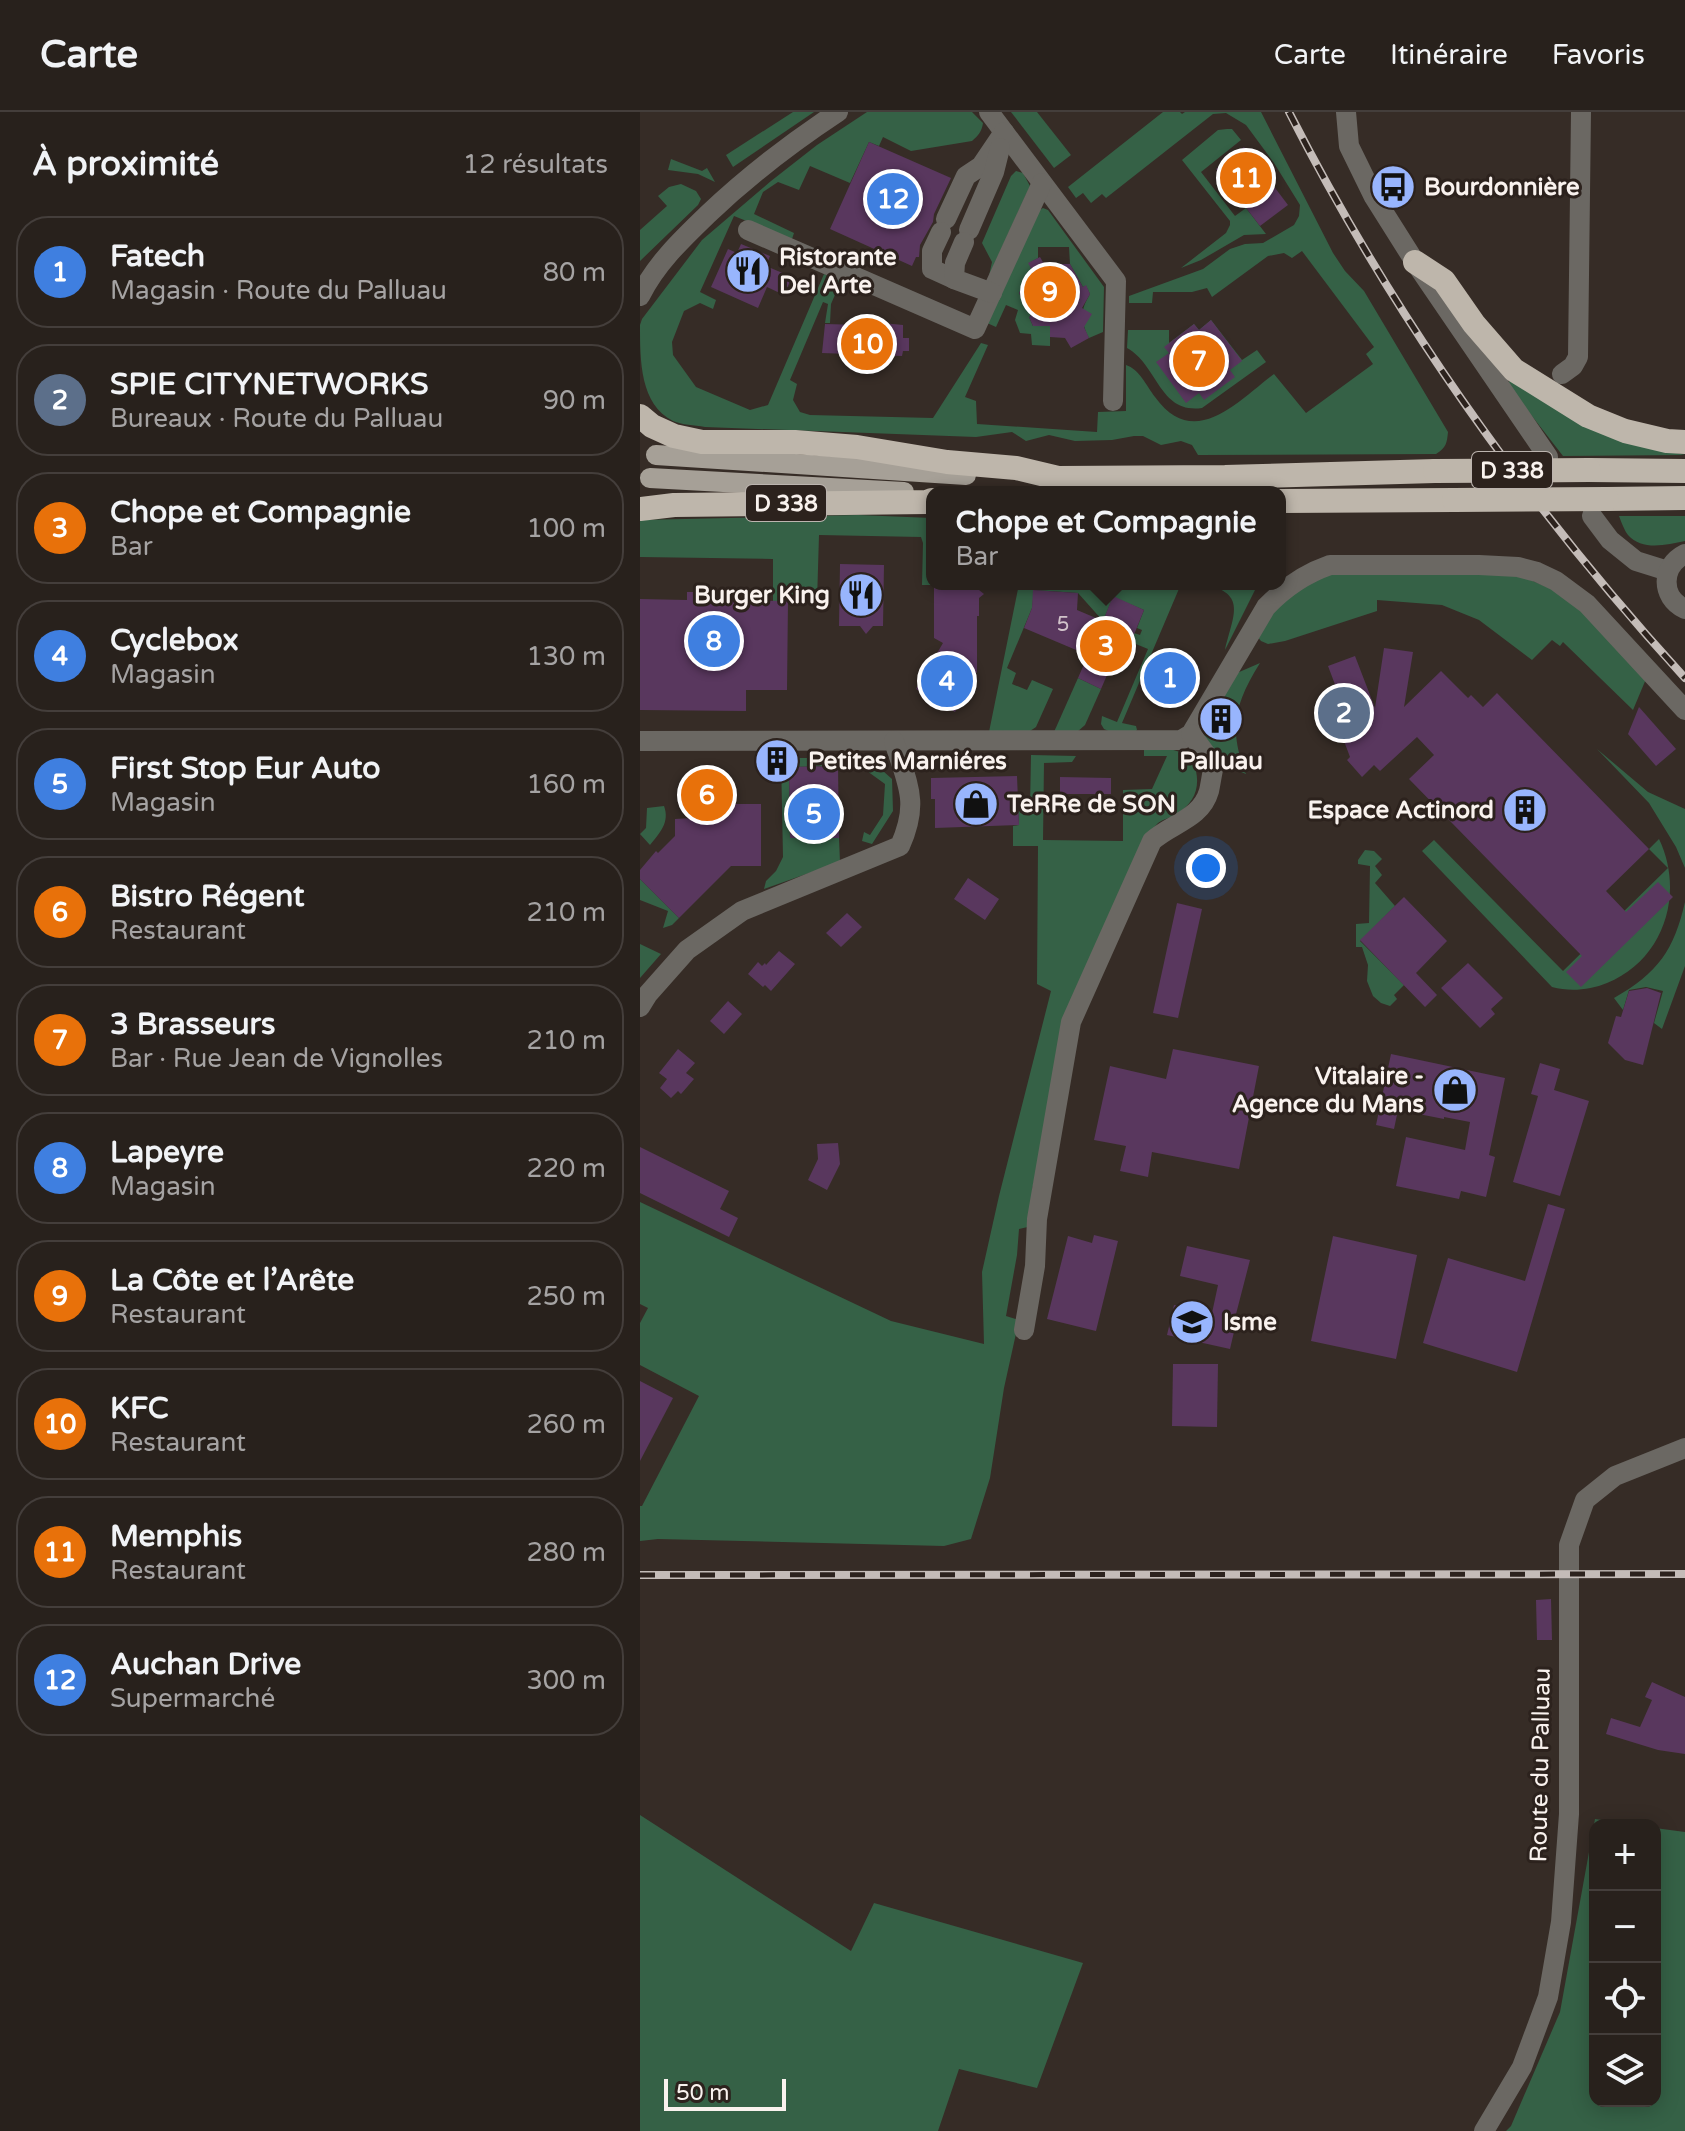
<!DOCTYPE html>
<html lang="fr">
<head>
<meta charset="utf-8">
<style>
	:root { --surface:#28211c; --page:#342e29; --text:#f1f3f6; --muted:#a5a3a3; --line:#443e3b; --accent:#98b5fd }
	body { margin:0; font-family:"Varela Round",sans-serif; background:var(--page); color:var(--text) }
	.controls { position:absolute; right:24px; bottom:24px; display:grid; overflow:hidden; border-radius:16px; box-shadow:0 4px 20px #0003 }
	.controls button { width:72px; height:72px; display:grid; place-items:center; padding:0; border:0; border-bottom:2px solid var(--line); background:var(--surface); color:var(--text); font:40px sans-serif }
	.scale { position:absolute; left:24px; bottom:20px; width:122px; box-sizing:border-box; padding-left:8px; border:4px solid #f9f2ee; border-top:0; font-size:22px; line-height:28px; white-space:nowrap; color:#f9f2ee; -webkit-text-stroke:6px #2c221d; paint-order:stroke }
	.you { position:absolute; left:566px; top:756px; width:28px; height:28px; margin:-20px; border:6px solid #fff; border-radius:50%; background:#1a73e8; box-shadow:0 0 0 12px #1a73e833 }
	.badge { display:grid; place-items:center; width:52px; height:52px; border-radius:50%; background:var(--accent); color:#fff; font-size:26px; font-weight:700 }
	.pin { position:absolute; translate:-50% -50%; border:4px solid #fff; box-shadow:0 2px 8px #0006 }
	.popup { position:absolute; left:286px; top:374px; width:360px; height:104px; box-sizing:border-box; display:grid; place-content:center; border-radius:16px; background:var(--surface); filter:drop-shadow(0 2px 6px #0005); font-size:26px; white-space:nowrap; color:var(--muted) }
	.popup b { font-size:30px; color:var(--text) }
	.popup::after { content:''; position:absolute; left:50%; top:100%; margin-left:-16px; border:16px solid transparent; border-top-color:var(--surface) }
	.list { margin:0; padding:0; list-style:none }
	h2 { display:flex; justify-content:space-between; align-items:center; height:104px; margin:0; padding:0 32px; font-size:34px }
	h2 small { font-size:26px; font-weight:400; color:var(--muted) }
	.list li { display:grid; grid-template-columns:52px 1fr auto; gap:24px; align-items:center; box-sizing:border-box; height:112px; margin:0 16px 16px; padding:0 16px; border:2px solid var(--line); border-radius:32px }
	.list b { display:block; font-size:30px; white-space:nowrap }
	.list p { margin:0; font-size:26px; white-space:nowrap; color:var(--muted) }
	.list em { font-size:26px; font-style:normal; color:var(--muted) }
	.icon { flex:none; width:44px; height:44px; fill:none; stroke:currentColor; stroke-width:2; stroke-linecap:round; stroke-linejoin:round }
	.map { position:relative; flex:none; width:1045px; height:2019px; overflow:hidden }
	header { display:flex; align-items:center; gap:48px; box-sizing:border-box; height:112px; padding:0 40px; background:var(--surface); border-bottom:2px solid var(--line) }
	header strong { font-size:38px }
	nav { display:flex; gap:44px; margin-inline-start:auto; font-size:28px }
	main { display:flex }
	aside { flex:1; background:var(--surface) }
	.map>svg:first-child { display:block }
</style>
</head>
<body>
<header>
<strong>Carte</strong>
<nav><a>Carte</a><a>Itinéraire</a><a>Favoris</a></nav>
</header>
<main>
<aside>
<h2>À proximité<small>12 résultats</small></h2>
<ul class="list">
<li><span class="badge" style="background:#3f7fe0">1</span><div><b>Fatech</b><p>Magasin · Route du Palluau</p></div><em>80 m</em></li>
<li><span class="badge" style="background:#5c6f8a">2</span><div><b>SPIE CITYNETWORKS</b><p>Bureaux · Route du Palluau</p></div><em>90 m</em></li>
<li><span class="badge" style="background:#e8710a">3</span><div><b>Chope et Compagnie</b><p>Bar</p></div><em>100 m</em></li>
<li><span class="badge" style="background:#3f7fe0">4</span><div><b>Cyclebox</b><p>Magasin</p></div><em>130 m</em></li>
<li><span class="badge" style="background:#3f7fe0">5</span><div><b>First Stop Eur Auto</b><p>Magasin</p></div><em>160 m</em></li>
<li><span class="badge" style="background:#e8710a">6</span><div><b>Bistro Régent</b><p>Restaurant</p></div><em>210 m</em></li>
<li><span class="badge" style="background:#e8710a">7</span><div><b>3 Brasseurs</b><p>Bar · Rue Jean de Vignolles</p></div><em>210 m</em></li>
<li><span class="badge" style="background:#3f7fe0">8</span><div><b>Lapeyre</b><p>Magasin</p></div><em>220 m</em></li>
<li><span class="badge" style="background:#e8710a">9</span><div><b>La Côte et l’Arête</b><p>Restaurant</p></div><em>250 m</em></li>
<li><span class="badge" style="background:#e8710a">10</span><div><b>KFC</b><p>Restaurant</p></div><em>260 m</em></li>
<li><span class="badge" style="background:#e8710a">11</span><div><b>Memphis</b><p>Restaurant</p></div><em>280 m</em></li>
<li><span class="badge" style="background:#3f7fe0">12</span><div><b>Auchan Drive</b><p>Supermarché</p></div><em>300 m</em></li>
</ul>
</aside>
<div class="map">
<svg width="1045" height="2019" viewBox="0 0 1045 2019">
	<rect width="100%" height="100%" fill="#362c26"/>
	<!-- green -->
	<g fill="#356146">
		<path d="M153 0H174L93 55 86 43Z"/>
		<path d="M227 0H332L343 11C342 19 338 24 332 29L271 39 243 25 239 34 229 30 210 71 170 54 159 78 138 70 123 80 114 102 154 121 152 127 94 104 60 180 76 188 73 197 60 191 44 199 32 230 33 243 56 275 110 298 128 293 184 162 201 169 191 192 190 211H185L188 192 183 190 150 268 157 272 153 288 160 300 170 303 293 306 341 231 348 233 325 285 336 289 337 312 457 320 458 300 486 299V253C499 257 506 273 515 285 554 339 597 290 634 262L666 301 733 252 726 242 734 235 662 139 652 146 644 141 628 144 572 185 567 176 552 180H513L512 191H489V184L563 157 590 137 605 132 623 131 654 113 659 104 660 93 634 51 606 13 586 1 573 2 466 86 462 82 451 91 443 81 436 86 428 75 523 0H540L542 2 545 0H621L693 141 705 159 724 179 808 320C807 331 806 336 796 342L558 343 552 333 541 329 521 333 503 324H494L472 328 435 329 409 323 386 329 372 320 336 325 65 315C54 313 42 313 33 309 0 292 0 249 0 213L2 207 62 128 131 69 177 33Z"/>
		<path d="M371 0H397L431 43 414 56Z"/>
		<path d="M587 17H592L601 28 561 60 595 104 606 96 626 122 604 123 561 148 541 156 586 121 590 113V109L542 48 578 18Z"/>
		<path d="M31 47 62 59 67 56 75 70 58 62 28 58Z"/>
		<path d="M376 59 383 61 390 74 349 164 352 150 342 131 371 64Z"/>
		<path d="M41 72 56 79 61 87 58 93 0 149V118L27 94 18 84 29 75Z"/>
		<path d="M403 96 408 98 464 175 463 220 449 226C440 208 440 199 450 182L446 174 443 175 430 152 429 135H398V146L389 151 392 158 379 181 391 204 389 205 393 214H410V234L392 233 391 222 380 221 375 208 378 198 366 193 356 215 347 211 398 99Z"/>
		<path d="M571 208 602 248 617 238 626 250 562 296C519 302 518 253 487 236L488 218H529V231L554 212 559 218Z"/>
		<path d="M871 266 1023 338 1045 343 923 344 874 281 868 272Z"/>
		<path d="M218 403 292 406V472L294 473H282L283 431 281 425 179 423 177 490 133 489V447L0 445V408Z"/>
		<path d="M979 404H1045V429C1026 433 1002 439 988 423 984 418 981 409 979 404Z"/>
		<path d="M707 459 874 461 916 479 940 496 1006 567 993 598 923 530 920 534 912 528 892 548 839 508 802 493 737 488V499L645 529 628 532 621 529 616 523 624 504 676 466Z"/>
		<path d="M379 472H541L482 611 496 614 497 618 493 621H473L464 617 461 612 462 604 477 610 508 537 491 530 494 521 500 523 502 518 497 516 504 498 473 485 463 509 438 481 394 478 392 496 367 556 376 561 372 572 387 578 392 568 413 577 396 615 387 621 349 620Z"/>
		<path d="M564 472H618L585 538C593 503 608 482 564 472Z"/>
		<path d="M620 551C595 591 588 617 606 662L591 656 566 635 563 612 590 564Z"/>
		<path d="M438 566 461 577 445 613 437 620H414Z"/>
		<path d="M504 637H530L550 643C562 666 560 689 535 703 530 706 523 707 518 711 514 715 510 721 506 726L443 862 392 1078V1114L379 1117 377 1143 366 1204 379 1208 364 1276 350 1366 331 1427 304 1434 18 1427 0 1429V1394H2L59 1284 0 1253V1211L8 1196 0 1192V1090L251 1209 344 1232 342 1160 359 1084 411 879 397 872 398 734H373V714L379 713 378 697 390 696 391 643 436 644 432 650 404 651 403 728 483 729V678L512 677 527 644H504Z"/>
		<path d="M957 637 1008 680 1045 697V756L1036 735 1009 691Z"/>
		<path d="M221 644H230L234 651 252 667 253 699 232 732 222 729 224 720 230 723 243 703 245 672 227 659Z"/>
		<path d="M141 646H198V654L149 655 150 726H199L200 750 124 777 126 769 136 759 143 745Z"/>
		<path d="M24 694C30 710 20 721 10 733L0 722 6 716 7 696Z"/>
		<path d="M1019 727C1045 781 1024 848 967 871 950 878 930 880 912 875L782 739 794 728 923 859 1028 756 1009 737Z"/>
		<path d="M725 738 734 739 742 747 735 754 742 763 735 771 755 794 720 829 764 873 754 883 757 887 750 894 741 891 733 884 727 869 728 853 722 835H716V812L729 811 730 754 718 752V748Z"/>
		<path d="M0 767 39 806 32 813 23 816 28 799 0 788Z"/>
		<path d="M1045 790V854L1022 917 1014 911 1023 879 1006 875 989 878 983 898 974 886C1018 861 1034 838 1045 790Z"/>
		<path d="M0 832 21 842 0 866Z"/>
		<path d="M0 1703 211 1839 234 1791 443 1851 397 1976 319 1957 298 2019H0Z"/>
		<path d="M955 1707 996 1713H955V1989H1015V1716L1045 1720V2019H866L871 2014 920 1900Z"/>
	</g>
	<!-- building -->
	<g fill="#59375e">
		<path d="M229 30 311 66 294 102 293 110 280 133 279 145H276L272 154 190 117Z"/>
		<path d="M604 35 648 93 620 114 576 57Z"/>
		<path d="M101 132 130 144 126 154 152 165 144 183 127 175 118 196 71 175 88 137 97 141Z"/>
		<path d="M400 145 404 152H430L443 175 446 173 450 182 442 196 452 202 444 215 449 226 431 236 425 226 410 225V214H393L389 205 391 204 379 181 392 158 388 151Z"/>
		<path d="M571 208 602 249 590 258 595 265 564 288 559 281 546 291 516 250 529 241 524 235 554 212 559 218Z"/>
		<path d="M222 209 263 213V226H269V239H263L262 244 182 241 185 212 222 213Z"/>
		<path d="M200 452 244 453 243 514H233L226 522 220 514H199Z"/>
		<path d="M294 472H339V478L344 482 339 486V504H337V561L318 550 331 583 324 584 315 600 276 577 303 531 294 526Z"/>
		<path d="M393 478 438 481 437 498 463 509 473 484 504 498 491 530 483 526 461 577 438 566 448 543 384 516 392 496Z"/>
		<path d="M47 480H67V488L148 489 147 578H106V599L0 598V487L47 488Z"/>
		<path d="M744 536 773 540 764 595 801 559 828 586 831 583 843 595 857 581 1009 737 966 779 986 800 1018 770 1033 785 941 875 926 860 942 844 769 667 794 643 777 625 740 659 734 653 722 665 707 648 710 645 701 621 685 610 693 599 689 588 699 583 688 554 715 544 735 596Z"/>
		<path d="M526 539 558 554 544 584 529 589 526 582 509 574Z"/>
		<path d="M999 595 1036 637 1016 654 988 622Z"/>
		<path d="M198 654 199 726H150L149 655Z"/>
		<path d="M377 664 379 713 295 716V687H291V666Z"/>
		<path d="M420 665 471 666V682H420Z"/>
		<path d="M91 670V692H121V754H91L39 806 0 767V758L16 739 18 741 35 724V707L52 706V671Z"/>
		<path d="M328 766 359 787 345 808 314 787Z"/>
		<path d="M764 785 807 829 776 861 797 883 785 895 720 828Z"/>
		<path d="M537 791 562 797 538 906 513 901Z"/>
		<path d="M207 801 222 815 201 835 186 821Z"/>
		<path d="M139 839 155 852 131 879 125 873 123 875 108 862 118 850 122 854 125 851 126 853Z"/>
		<path d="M828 851 863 886 851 897 855 902 840 916 801 876Z"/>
		<path d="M1007 876 1021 881 1003 953 985 948 968 931 976 904 981 905 989 879Z"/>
		<path d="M88 889 102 902 84 922 70 909Z"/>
		<path d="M38 937 55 951 46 961 54 967 41 982 38 979 31 986 20 976 27 967 19 961Z"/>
		<path d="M533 937 619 954 599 1057 512 1040 508 1065 480 1059 486 1034 454 1028 470 954 526 967Z"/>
		<path d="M751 942 865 966 849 1043 855 1045 846 1085 821 1079 819 1087 756 1074 766 1025 825 1038 830 1010 804 1005V1007L758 998 754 1017 736 1013Z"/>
		<path d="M900 951 920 957 914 978 949 989 920 1084 873 1070 898 984 891 982Z"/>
		<path d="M198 1031 200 1052 187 1078 168 1068 178 1047 177 1032Z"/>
		<path d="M0 1035 89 1079 80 1097 98 1106 89 1125 0 1081Z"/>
		<path d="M908 1092 925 1097 877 1260 783 1231 808 1146 885 1169Z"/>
		<path d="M454 1123 478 1129 456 1219 407 1207 428 1124 452 1131Z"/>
		<path d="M693 1124 777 1143 756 1247 671 1229Z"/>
		<path d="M547 1134 610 1148 595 1206 597 1207 590 1237 527 1223 534 1193 572 1201 578 1173 540 1164Z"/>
		<path d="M533 1252H578L577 1315 532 1314Z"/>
		<path d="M0 1269 33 1286 0 1349Z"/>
		<path d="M911 1487 912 1528H897L896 1488Z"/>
		<path d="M1012 1570 1045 1585V1642L1018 1638 966 1622 971 1606 1000 1615 1012 1588 1005 1585Z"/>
	</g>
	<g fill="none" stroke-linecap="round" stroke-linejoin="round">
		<!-- minor -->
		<g stroke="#6b6863" stroke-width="20">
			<path d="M349 0 476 169 473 289"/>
			<path d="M706 0 709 34 734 85 775 150 908 345"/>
			<path d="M306 107 326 64 341 54 364 20"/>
			<path d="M108 118 335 217 402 71"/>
			<path d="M329 118 354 60 360 36"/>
			<path d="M301 120 292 139V157L314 167"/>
			<path d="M324 130 315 151 314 167 352 181"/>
			<path d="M0 184C16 152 41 128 67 103 107 65 151 31 198 0"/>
			<path d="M922 262 933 254 938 245 941 0"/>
			<path d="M952 404 970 428 996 449 1028 459"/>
			<path d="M1045 442C1021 454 1020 485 1045 497"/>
			<path d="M0 629 541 628 551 622 626 495C644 476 664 462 690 453H839L878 455 897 460 916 469 947 492 1045 598"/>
			<path d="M0 895 8 882 47 838 102 799 260 734C280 689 267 672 254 629"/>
			<path d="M384 1218 395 1154 397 1107 431 910 512 729C532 711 561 707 569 679 571 670 572 661 574 653L551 622"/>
			<path d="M844 2019 882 1955 908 1885 921 1810 929 1702V1433L945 1388 975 1364 1045 1336"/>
		</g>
		<!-- major -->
		<g stroke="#a6a097" stroke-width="20">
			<path d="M16 343 326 363"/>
			<path d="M10 366 264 380"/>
		</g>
		<!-- highway -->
		<g stroke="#beb6ab" stroke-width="24">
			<path d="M775 150 804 169 834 212 874 258 948 304 985 319 1027 329 1045 330"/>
			<path d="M0 304 12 314 34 324 62 330H155L217 335 307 350 376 356 418 366 585 365 795 359"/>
			<path d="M949 358 1045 359"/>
			<path d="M967 387 1045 386"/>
			<path d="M640 389 814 388"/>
			<path d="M0 397 34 393 287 390 292 388"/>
		</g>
		<!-- rail casing -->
		<g stroke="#c4bcb8" stroke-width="8">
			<g id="rail">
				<path d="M649 0C754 206 889 395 1045 566"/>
				<path d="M0 1463 1045 1462"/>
			</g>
		</g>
		<!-- rail -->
		<use href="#rail" stroke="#2c221d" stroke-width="5" stroke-dasharray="15" stroke-linecap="butt"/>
		<!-- highway-bridge -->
		<g stroke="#beb6ab" stroke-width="24">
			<path d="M795 359 949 358"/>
			<path d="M814 388 967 387"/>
		</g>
	</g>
	<!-- icons -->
	<defs>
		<g id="bus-disc" transform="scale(2.3)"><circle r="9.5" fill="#98b5fd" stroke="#2c221d"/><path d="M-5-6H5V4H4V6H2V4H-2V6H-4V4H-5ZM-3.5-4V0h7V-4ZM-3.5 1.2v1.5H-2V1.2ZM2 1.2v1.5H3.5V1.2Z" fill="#111"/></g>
		<g id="restaurant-disc" transform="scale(2.3)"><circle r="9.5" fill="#98b5fd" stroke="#2c221d"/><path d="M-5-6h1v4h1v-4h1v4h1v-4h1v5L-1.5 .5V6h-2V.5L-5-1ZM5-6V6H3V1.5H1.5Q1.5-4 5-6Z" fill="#111"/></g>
		<g id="building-disc" transform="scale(2.3)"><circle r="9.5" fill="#98b5fd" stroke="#2c221d"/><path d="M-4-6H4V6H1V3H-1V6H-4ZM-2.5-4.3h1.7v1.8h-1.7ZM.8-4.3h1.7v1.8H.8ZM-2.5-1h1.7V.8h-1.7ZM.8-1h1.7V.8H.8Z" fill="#111"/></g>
		<g id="shop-disc" transform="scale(2.3)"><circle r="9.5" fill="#98b5fd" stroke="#2c221d"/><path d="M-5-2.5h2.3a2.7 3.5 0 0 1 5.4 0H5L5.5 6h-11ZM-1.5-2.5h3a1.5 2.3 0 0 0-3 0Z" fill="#111"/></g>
		<g id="university-disc" transform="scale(2.3)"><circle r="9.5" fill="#98b5fd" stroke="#2c221d"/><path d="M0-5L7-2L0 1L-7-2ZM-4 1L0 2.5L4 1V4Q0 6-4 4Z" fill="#111"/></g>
	</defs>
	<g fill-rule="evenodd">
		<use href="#bus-disc" x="753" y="75"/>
		<use href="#restaurant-disc" x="108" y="159"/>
		<use href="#restaurant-disc" x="221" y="483"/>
		<use href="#building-disc" x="581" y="607"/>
		<use href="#building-disc" x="137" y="649"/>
		<use href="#shop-disc" x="336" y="692"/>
		<use href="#building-disc" x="885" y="698"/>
		<use href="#shop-disc" x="815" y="978"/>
		<use href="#university-disc" x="552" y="1210"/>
	</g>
	<g text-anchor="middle" stroke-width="6" stroke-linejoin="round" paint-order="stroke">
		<!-- number labels -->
		<g font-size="20" fill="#d1c3ca">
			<text x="423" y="519">5</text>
		</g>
		<!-- shield labels -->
		<g fill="#2c221d" stroke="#bcb4af" stroke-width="2">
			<rect x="832" y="340" width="80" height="36" rx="6"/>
			<rect x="106" y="373" width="80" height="36" rx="6"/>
		</g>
		<g font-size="22" font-weight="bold" fill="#f9f2ee">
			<text x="872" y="366">D 338</text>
			<text x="146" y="399">D 338</text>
		</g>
		<!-- poi labels -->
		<g font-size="24" font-weight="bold" fill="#f9f2ee" stroke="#2c221d" text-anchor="start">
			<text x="784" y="83">Bourdonnière</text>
			<text x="139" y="153">Ristorante<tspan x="139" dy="28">Del Arte</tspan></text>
			<text x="190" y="491" text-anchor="end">Burger King</text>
			<text x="168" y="657">Petites Marniéres</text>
			<text x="581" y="657" text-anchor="middle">Palluau</text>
			<text x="367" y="700">TeRRe de SON</text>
			<text x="854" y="706" text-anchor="end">Espace Actinord</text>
			<text x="784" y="972" text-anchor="end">Vitalaire -<tspan x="784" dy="28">Agence du Mans</tspan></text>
			<text x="583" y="1218">Isme</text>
		</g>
		<!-- street labels -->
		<g font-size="24" fill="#f9f2ee" stroke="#2c221d">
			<text transform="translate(900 1653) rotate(-89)" y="8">Route du Palluau</text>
		</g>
	</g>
</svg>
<div class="controls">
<button>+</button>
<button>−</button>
<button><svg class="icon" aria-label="locate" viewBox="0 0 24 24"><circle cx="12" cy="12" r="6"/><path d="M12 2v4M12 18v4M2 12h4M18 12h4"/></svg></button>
<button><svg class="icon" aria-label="layers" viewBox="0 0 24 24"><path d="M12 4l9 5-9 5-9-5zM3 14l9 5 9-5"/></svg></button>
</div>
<div class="scale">50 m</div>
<div class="you"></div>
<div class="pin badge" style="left:530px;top:566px;background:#3f7fe0">1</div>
<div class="pin badge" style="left:704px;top:601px;background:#5c6f8a">2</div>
<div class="pin badge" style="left:466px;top:534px;background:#e8710a">3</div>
<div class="popup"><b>Chope et Compagnie</b>Bar</div>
<div class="pin badge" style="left:307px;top:569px;background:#3f7fe0">4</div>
<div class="pin badge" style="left:174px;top:702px;background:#3f7fe0">5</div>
<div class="pin badge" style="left:67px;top:683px;background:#e8710a">6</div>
<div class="pin badge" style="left:559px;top:249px;background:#e8710a">7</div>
<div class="pin badge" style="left:74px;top:529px;background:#3f7fe0">8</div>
<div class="pin badge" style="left:410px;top:180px;background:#e8710a">9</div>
<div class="pin badge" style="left:227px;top:232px;background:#e8710a">10</div>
<div class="pin badge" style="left:606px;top:66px;background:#e8710a">11</div>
<div class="pin badge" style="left:253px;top:87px;background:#3f7fe0">12</div>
</div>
</main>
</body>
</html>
